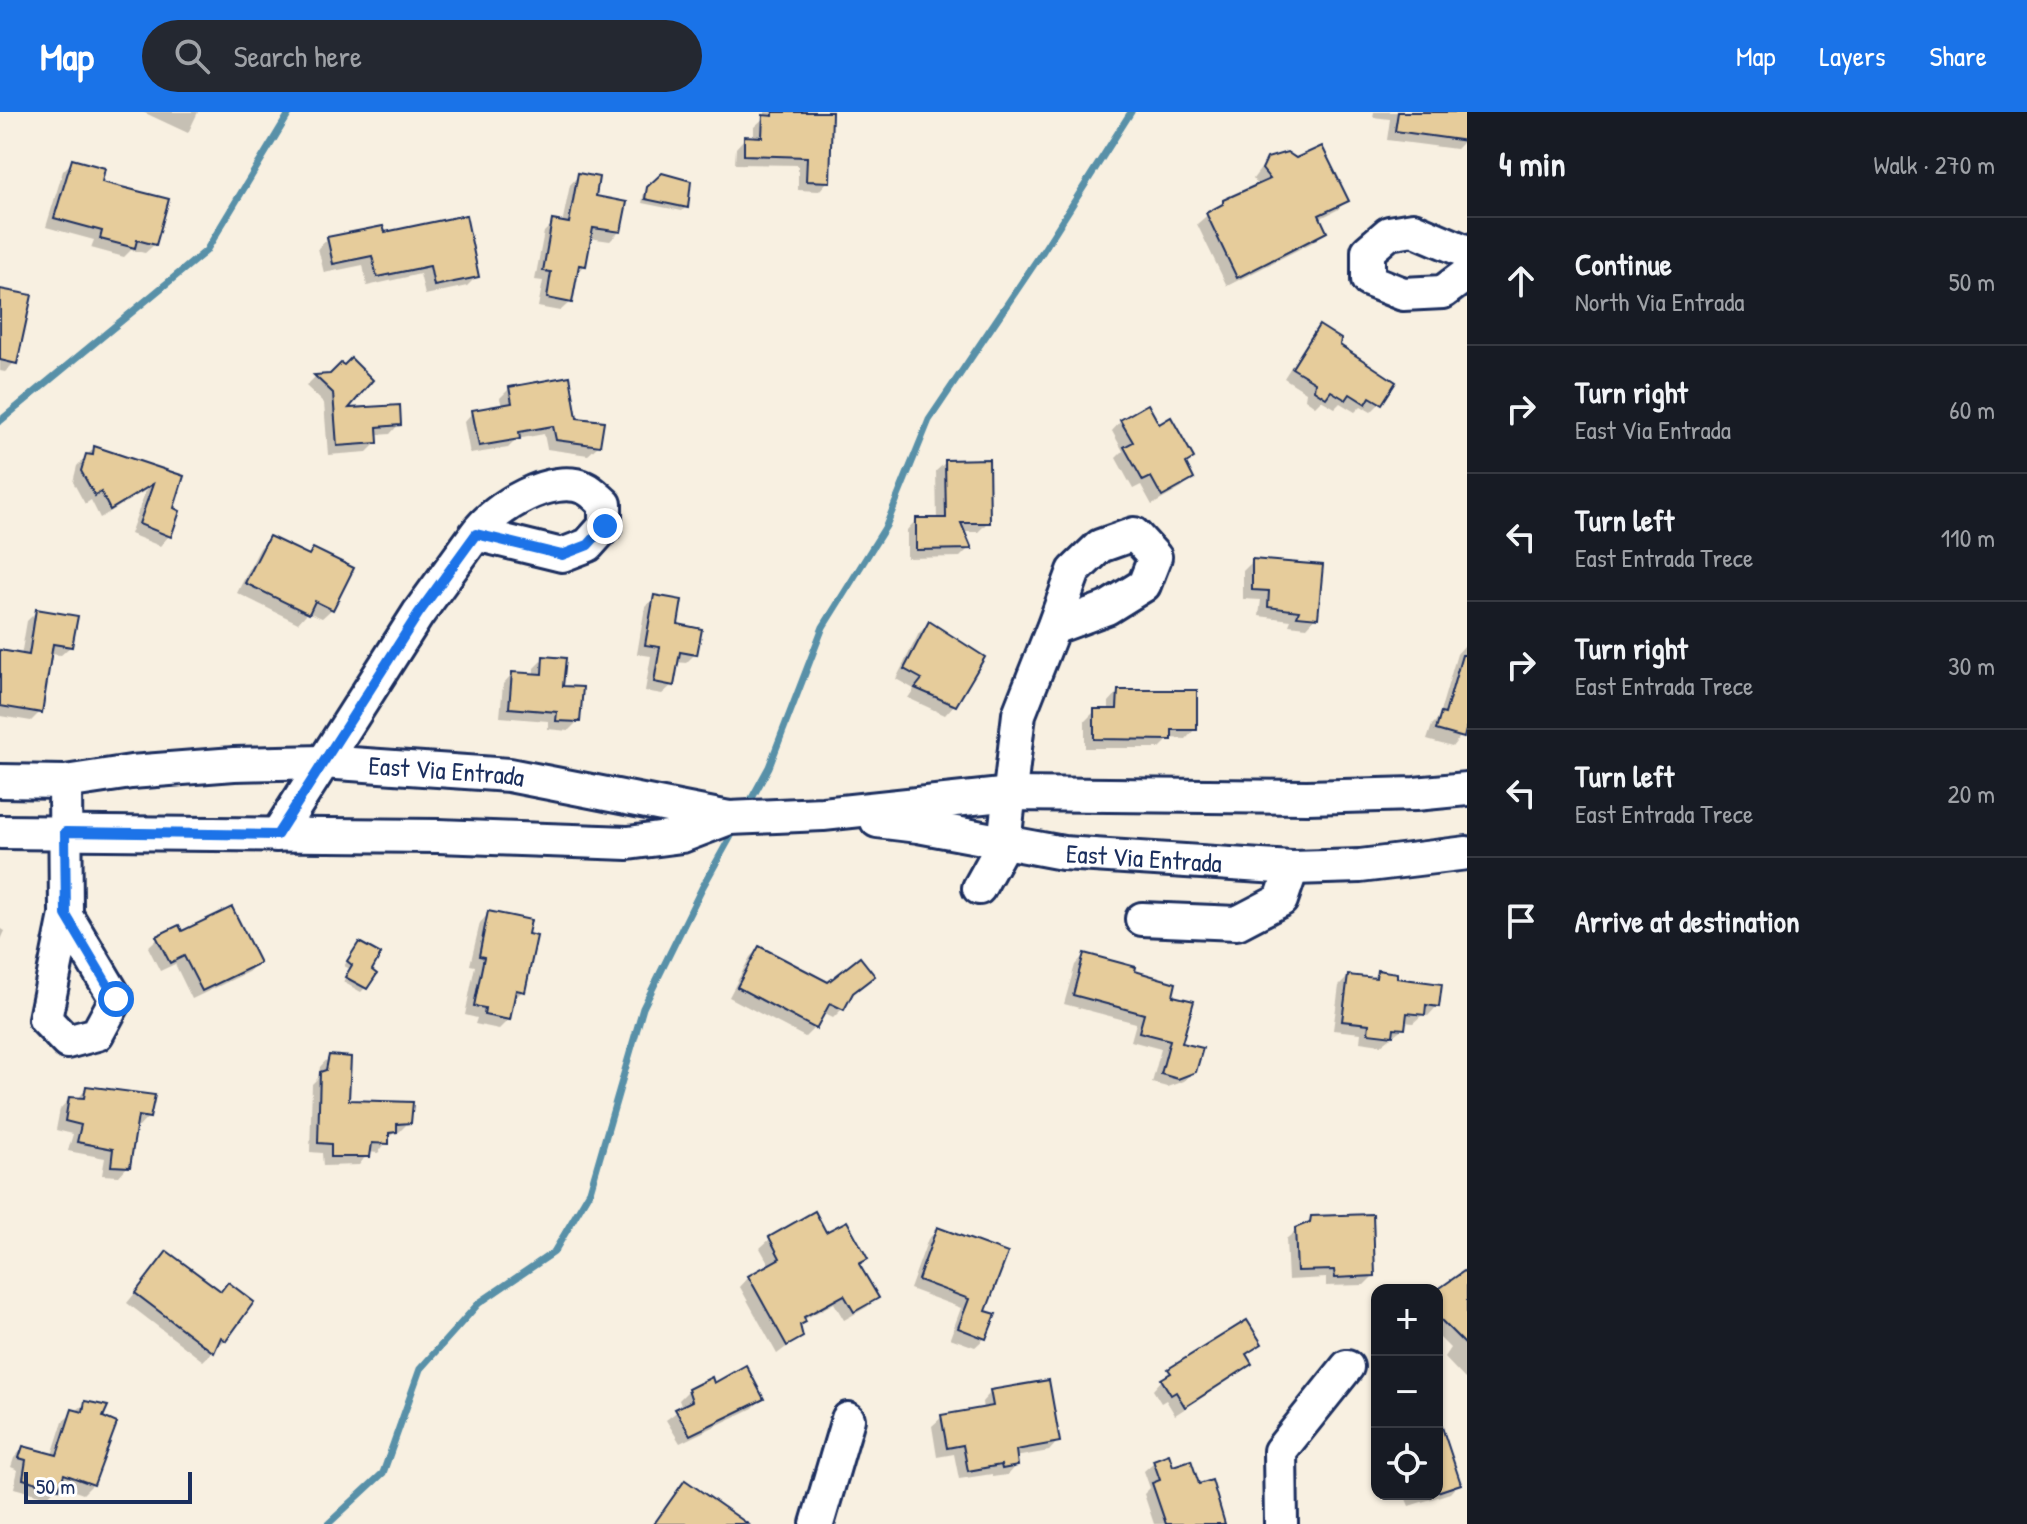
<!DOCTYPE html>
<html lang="en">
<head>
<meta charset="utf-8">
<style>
	:root { --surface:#171b24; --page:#242831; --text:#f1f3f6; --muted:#9ea1a6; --line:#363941; --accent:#1a73e8 }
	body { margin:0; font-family:"Patrick Hand",sans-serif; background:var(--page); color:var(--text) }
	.controls { position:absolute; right:24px; bottom:24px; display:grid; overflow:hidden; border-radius:16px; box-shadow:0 2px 6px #0004 }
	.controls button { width:72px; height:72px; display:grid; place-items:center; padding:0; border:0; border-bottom:2px solid var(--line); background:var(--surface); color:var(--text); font:40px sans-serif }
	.scale { position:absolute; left:24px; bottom:20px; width:168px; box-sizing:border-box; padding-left:8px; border:4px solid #1b2f5e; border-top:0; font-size:22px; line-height:28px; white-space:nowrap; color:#1b2f5e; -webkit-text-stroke:6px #fff; paint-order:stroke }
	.stop { position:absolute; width:24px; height:24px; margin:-18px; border:6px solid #1a73e8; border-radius:50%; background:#fff }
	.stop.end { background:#1a73e8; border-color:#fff; box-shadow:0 2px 8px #0008 }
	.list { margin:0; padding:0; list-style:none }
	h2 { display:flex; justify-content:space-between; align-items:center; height:104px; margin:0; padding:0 32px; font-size:34px }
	h2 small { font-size:26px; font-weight:400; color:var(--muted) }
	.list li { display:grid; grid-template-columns:52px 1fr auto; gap:24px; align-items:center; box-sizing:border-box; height:128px; padding:0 32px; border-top:2px solid var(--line) }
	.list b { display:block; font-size:30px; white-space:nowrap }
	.list p { margin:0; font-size:26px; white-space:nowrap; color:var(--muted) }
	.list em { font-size:26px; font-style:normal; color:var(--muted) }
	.icon { flex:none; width:44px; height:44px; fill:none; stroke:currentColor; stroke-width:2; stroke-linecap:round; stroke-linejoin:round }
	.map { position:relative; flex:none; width:1467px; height:1412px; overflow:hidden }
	header { display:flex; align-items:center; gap:48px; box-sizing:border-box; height:112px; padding:0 40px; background:var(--accent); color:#fff }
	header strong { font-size:38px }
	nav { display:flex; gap:44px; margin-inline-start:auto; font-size:28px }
	.search { width:560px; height:72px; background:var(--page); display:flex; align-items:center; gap:20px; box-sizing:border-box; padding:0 28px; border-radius:44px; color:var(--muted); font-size:30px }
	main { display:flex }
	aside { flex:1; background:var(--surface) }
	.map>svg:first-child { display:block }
</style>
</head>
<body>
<header>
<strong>Map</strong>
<div class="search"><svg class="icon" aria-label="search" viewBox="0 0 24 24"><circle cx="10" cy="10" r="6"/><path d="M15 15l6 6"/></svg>Search here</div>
<nav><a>Map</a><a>Layers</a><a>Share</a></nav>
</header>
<main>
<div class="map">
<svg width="1467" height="1412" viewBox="0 0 1467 1412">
	<rect width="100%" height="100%" fill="#f8f0e1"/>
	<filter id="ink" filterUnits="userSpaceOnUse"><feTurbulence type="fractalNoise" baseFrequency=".0125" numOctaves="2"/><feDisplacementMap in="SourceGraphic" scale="16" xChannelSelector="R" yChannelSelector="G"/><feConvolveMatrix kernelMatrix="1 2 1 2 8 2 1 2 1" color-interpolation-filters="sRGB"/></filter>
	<g filter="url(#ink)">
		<!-- shadow -->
		<g fill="#0003">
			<path d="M143 0H198L188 21Z"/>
			<path d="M765 0H830L828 69 819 79 798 78V53L735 52 736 36 745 26 754 27V15L765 5Z"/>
			<path d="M1374 0H1467L1465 28 1456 37 1387 28 1390 7 1373 5Z"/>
			<path d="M1268 47 1346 89 1337 98 1319 107 1325 119 1315 129 1227 174 1197 112 1224 89 1259 74 1253 67Z"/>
			<path d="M73 49 99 71 155 132 145 141 131 138 124 145 91 136 94 128 46 115 63 59Z"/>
			<path d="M579 63 619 120 610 129 589 126 584 153 575 163 570 190 560 199 538 195 543 169 535 168 544 120 553 111 562 112 570 73Z"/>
			<path d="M662 64 686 95 682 99 642 91 644 81Z"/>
			<path d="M383 123 476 165 467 174 425 183 420 162 367 174 363 153 324 161 318 136 328 127Z"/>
			<path d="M0 180 15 250 5 260 0 259Z"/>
			<path d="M1319 215 1337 234 1380 291 1371 300 1361 294 1355 300 1340 291 1335 296 1321 288 1315 294 1305 287 1306 280 1284 266 1310 225Z"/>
			<path d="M331 264 344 299 399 312 390 322 376 323V331L367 340 328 343 324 291 306 274 315 265Z"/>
			<path d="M509 277 576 308 598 334 588 343 547 337 544 322 517 327 508 336 470 342 464 310 473 300 502 295 500 286Z"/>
			<path d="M1121 309 1158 315 1192 346 1185 353 1192 366 1182 376 1152 393 1141 373 1133 377 1116 346 1123 339 1112 319Z"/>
			<path d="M94 336 182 365 172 397 169 424 160 434 130 422 146 378 100 406 91 388 85 392 73 370 77 354Z"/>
			<path d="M946 350 988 410 978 420H962L969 436 960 445 907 446V418L916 408H937L936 359Z"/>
			<path d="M270 426 332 497 322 506 308 500 298 511 237 481 260 436Z"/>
			<path d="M1253 449 1316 505 1307 515 1289 513 1291 508 1259 504 1261 488 1243 487V459Z"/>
			<path d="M655 485 695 542 686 551 676 550 672 573 662 582 645 579 651 544 637 542 645 495Z"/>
			<path d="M37 499 71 534 61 543 50 542 40 600 31 609 0 604V540L21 544 27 509Z"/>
			<path d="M929 512 954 593 945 603 908 586 914 577 896 567 919 521Z"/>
			<path d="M1466 532 1467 616 1452 635 1427 628 1432 613 1438 607 1457 542Z"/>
			<path d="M544 546 578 609 568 619 548 617V609L500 605 503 572 512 562 534 564V556Z"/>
			<path d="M1118 580 1195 617 1186 627 1170 626 1160 636H1085V609L1095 599H1109V590Z"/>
			<path d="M489 801 526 823 523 879 512 888 508 908 499 917 475 912 477 906 465 903 475 854 470 853 480 811Z"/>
			<path d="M0 816 5 819 0 830Z"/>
			<path d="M181 822 258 851 248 860 192 887 175 852 160 859 148 835 158 826Z"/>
			<path d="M759 836 849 884 842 897 833 906 823 901 814 916 805 925 729 885 750 845Z"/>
			<path d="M355 837 365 876 361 880 343 870 350 857 344 854Z"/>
			<path d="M1084 843 1132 861 1170 885 1180 932 1194 959 1184 969 1167 975 1152 971 1161 937 1131 929 1136 911 1064 892 1075 853Z"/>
			<path d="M1378 860 1437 894 1428 904 1422 903 1413 911 1404 910 1403 916 1381 933 1360 930 1361 921 1333 918 1339 874 1348 865 1370 868Z"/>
			<path d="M329 945 347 990 409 1010 399 1020H394L378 1041 369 1040 359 1053 323 1054 322 1041 310 1040 312 972 318 966 320 955Z"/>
			<path d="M87 976 148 1005 139 1015 134 1014 128 1054 119 1064 102 1063 105 1046 68 1039 73 1022 56 1018 60 997 69 987 77 988Z"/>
			<path d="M814 1102 825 1123 866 1146 858 1154 876 1186 867 1195 844 1208 834 1191 803 1208 799 1215 801 1224 777 1242 740 1175 749 1165 770 1154 760 1136 770 1127Z"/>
			<path d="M1312 1106 1373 1164 1364 1173 1326 1174V1166L1288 1168 1286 1127Z"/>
			<path d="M938 1118 984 1200 985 1226 975 1235 950 1226 961 1196 910 1177 928 1127Z"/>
			<path d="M167 1142 225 1228 203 1249 127 1191Z"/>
			<path d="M1467 1160V1265L1465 1267 1444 1245 1450 1236 1437 1223V1180Z"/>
			<path d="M1259 1232 1245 1245 1249 1252 1240 1261 1175 1303 1166 1288 1161 1291 1153 1278 1170 1259Z"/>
			<path d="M713 1274 762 1286 753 1296 680 1331 666 1308 682 1296 679 1288 689 1278Z"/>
			<path d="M991 1280 1058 1329 1049 1339 1015 1345 1016 1353 1007 1363 992 1365V1362L959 1367 954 1342 937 1345 932 1314 942 1305 983 1298 982 1290Z"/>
			<path d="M86 1291 101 1306 93 1372 83 1382 58 1373 47 1385 14 1376 18 1358 11 1355 14 1346 23 1336 52 1343 63 1309Z"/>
			<path d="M1437 1319 1459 1371 1450 1381 1409 1394 1404 1382H1437Z"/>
			<path d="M1154 1350 1172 1356 1198 1375 1223 1412H1154L1144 1382 1150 1376 1144 1359Z"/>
		</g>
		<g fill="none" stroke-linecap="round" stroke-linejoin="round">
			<!-- stream -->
			<g stroke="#5890a8" stroke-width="7">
				<path d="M0 309 206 139 290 0"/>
				<path d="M746 697 769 655 823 515 886 414 929 308 1043 139 1131 0"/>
				<path d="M328 1412 383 1361 420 1257 479 1191 554 1140 590 1079 643 896 702 776 736 715"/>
			</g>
		</g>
		<!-- building -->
		<g fill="#e6cc9b" stroke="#1b2f5e" stroke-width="2">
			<path d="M773 0H832L830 70 806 69 807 45 744 43V24L762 25 763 3 773 4Z"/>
			<path d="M1398 0H1467V29L1395 19Z"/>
			<path d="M1322 34 1349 89 1319 103 1327 120 1237 166 1206 101 1223 92V88L1270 67 1262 57 1267 46 1287 40 1296 46Z"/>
			<path d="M72 47 105 56 102 70 169 87 156 133 137 128 135 136 100 127 102 119 54 106Z"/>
			<path d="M578 61 599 65 596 84 627 90 621 120 593 116 586 154 579 153 572 191 547 186 551 160 543 159 552 108 569 111Z"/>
			<path d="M662 61 691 69 688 96 645 87 647 75Z"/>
			<path d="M466 103 479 165 434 174 430 154 377 165 372 144 333 152 327 125 383 114 385 120Z"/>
			<path d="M0 177 32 183 17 252 0 248Z"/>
			<path d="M1319 213 1341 227 1340 233 1396 270 1382 292 1370 285 1366 292 1350 282 1346 288 1331 279 1326 286 1314 278 1315 270 1292 256Z"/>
			<path d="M351 246 373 268 349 296 400 293 401 313 377 315 378 331 337 334 333 281 314 263 330 262 341 251 344 253Z"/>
			<path d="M570 264 577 306 604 309 600 334 556 328 553 314 519 320 520 327 479 334 472 298 512 291 509 275Z"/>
			<path d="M1148 292 1159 312 1171 305 1194 346 1186 351 1194 367 1162 385 1151 365 1143 369 1124 335 1133 330 1120 308Z"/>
			<path d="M94 334 184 364 174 396 180 399 171 425 139 412 153 372 110 398 101 380 95 384 81 359 86 342 93 343Z"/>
			<path d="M989 347 990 411H961L972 437 916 438V406H946L945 348Z"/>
			<path d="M269 424 309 443 313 436 354 456 333 498 315 489 309 502 245 471Z"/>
			<path d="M1252 447 1323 453 1318 506 1297 504 1299 499 1268 495 1269 479 1252 478Z"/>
			<path d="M654 483 682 488 678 512 702 517 697 543 680 540 674 574 654 570 660 535 645 533Z"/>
			<path d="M36 497 78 504 72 535 53 532 42 601 0 594V538L29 543Z"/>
			<path d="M929 509 985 545 956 594 915 576 922 567 904 557Z"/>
			<path d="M1462 543H1467V614L1464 626 1436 618 1441 601 1445 602Z"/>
			<path d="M543 544 566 546 563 574 583 575 580 610 556 609 557 600 509 596 512 560 542 562Z"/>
			<path d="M1118 578H1197V618H1172V628L1094 627V597H1117Z"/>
			<path d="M232 795 260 851 202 879 184 844 170 851 156 824 179 813 182 819Z"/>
			<path d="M488 799 531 808 528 822 537 824 525 880 516 878 510 908 484 903 485 896 474 894 484 845 479 844Z"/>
			<path d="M359 830 381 842 372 858 377 862 367 877 345 865 352 853 347 849Z"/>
			<path d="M759 834 828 870 860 845 875 864 853 881 844 898 830 891 816 917 737 875Z"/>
			<path d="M1084 841 1136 855 1135 859 1176 871 1173 884 1194 889 1182 931 1203 936 1196 960 1178 967 1161 962 1170 928 1139 920 1144 902 1073 883Z"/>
			<path d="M1377 858 1397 861V866L1442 872 1439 895 1426 893 1425 903 1407 901 1405 917 1394 916 1393 924 1368 921 1369 912 1342 909 1348 863 1376 866Z"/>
			<path d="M329 943 351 945 349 988 413 990 411 1011 397 1012V1020L389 1021V1032L372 1031 370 1045H331V1032L318 1031 320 960 326 958Z"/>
			<path d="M86 974 155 983 150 1006 138 1004 130 1055 111 1054 113 1037 77 1030 81 1013 65 1009 69 985 84 986Z"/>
			<path d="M815 1099 826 1120 847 1109 868 1147 859 1152 879 1186 854 1200 844 1183 804 1205 806 1210 800 1213 803 1225 787 1234 748 1164 780 1146 769 1125Z"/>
			<path d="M1373 1102 1375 1164 1335 1166 1334 1158 1297 1159 1295 1116 1310 1110 1311 1104Z"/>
			<path d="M937 1115 1008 1141 986 1199 996 1202 986 1227 958 1216 969 1187 918 1168Z"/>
			<path d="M167 1139 221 1179 228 1170 254 1190 226 1229 221 1225 214 1241 135 1181Z"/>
			<path d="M1467 1157V1234L1437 1204V1178Z"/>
			<path d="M1247 1208 1262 1232 1246 1242 1252 1252 1185 1295 1176 1280 1171 1283 1161 1267 1171 1261 1168 1257Z"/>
			<path d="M746 1253 764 1287 690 1323 675 1297 692 1289 688 1277 712 1265 714 1271Z"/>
			<path d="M1049 1268 1060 1330 1016 1338 1018 1354 1002 1357 1001 1353 968 1359 963 1333 947 1336 941 1303 993 1294 990 1278Z"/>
			<path d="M85 1289 108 1294 103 1305 117 1311 94 1373 64 1362 59 1377 23 1367 26 1348 19 1346 23 1334 57 1343 72 1297 83 1300Z"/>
			<path d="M1440 1309 1461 1372 1437 1380V1310Z"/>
			<path d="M1169 1342 1173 1354 1191 1348 1199 1372 1212 1368 1225 1412H1166L1152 1371 1160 1368 1153 1348Z"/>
			<path d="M685 1368 748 1412H654Z"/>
		</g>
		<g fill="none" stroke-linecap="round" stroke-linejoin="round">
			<!-- minor casing -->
			<g stroke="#1b2f5e" stroke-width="38">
				<g id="minor">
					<path d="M1467 140 1413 117 1389 121 1368 139V168L1403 182 1443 180 1467 162"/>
					<path id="s1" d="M0 669 65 670 131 660 234 652 323 650 509 663 729 706 823 702 1011 682 1307 685 1415 682 1467 677"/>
					<path d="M65 670 66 803 45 907 67 930 97 922 116 887 66 803"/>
					<path id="s2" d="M877 709 918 714 1063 741 1292 756 1360 754 1467 741"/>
					<path d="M0 720 438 724 628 731 682 724 729 706"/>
					<path d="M277 723 418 502 476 422C495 395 552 361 585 376 592 379 599 387 605 392V414L588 433 562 443 476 422"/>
					<path d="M979 776 1004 731 1019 602 1053 516 1107 496 1144 473 1155 445 1134 422 1100 434 1074 459 1053 516"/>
					<path d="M1142 807 1237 811 1281 788 1292 756"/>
					<path d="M817 1412 848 1307"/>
					<path d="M1281 1412 1280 1339 1347 1255"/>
				</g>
			</g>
			<!-- minor -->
			<use href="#minor" stroke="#fff" stroke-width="32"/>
		</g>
	</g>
	<g fill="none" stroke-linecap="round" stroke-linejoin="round" filter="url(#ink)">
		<!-- route -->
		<path stroke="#1a73e8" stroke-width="10" d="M116 887 66 803 65 720 277 723 418 502 476 422 562 443 588 433 605 414"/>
	</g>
	<g text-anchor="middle" stroke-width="8" stroke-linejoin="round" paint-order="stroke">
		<!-- street labels -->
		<g font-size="26" fill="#1b2f5e" stroke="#fff">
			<text dy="9" stroke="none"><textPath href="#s1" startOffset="448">East Via Entrada</textPath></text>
			<text dy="9" stroke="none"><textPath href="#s2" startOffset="270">East Via Entrada</textPath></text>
		</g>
	</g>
</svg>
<div class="controls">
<button>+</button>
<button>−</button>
<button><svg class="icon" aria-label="locate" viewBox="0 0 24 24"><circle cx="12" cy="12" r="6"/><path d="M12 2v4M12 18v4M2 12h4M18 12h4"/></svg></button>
</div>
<div class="scale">50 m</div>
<div class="stop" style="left:116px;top:887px"></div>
<div class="stop end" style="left:605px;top:414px"></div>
</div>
<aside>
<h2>4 min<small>Walk · 270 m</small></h2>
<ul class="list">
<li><svg class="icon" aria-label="ahead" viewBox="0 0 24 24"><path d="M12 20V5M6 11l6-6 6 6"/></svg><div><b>Continue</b><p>North Via Entrada</p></div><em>50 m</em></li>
<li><svg class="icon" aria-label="right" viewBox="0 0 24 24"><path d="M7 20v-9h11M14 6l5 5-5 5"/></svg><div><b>Turn right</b><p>East Via Entrada</p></div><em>60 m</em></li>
<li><svg class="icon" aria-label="left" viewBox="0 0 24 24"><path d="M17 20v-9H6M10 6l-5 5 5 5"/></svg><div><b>Turn left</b><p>East Entrada Trece</p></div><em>110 m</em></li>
<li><svg class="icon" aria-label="right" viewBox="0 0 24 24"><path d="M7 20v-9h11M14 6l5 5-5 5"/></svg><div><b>Turn right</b><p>East Entrada Trece</p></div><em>30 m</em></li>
<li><svg class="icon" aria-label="left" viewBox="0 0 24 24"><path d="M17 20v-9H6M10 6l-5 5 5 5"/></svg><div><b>Turn left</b><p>East Entrada Trece</p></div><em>20 m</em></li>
<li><svg class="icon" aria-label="arrive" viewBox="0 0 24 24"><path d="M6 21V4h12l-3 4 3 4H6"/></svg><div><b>Arrive at destination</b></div></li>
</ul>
</aside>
</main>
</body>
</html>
